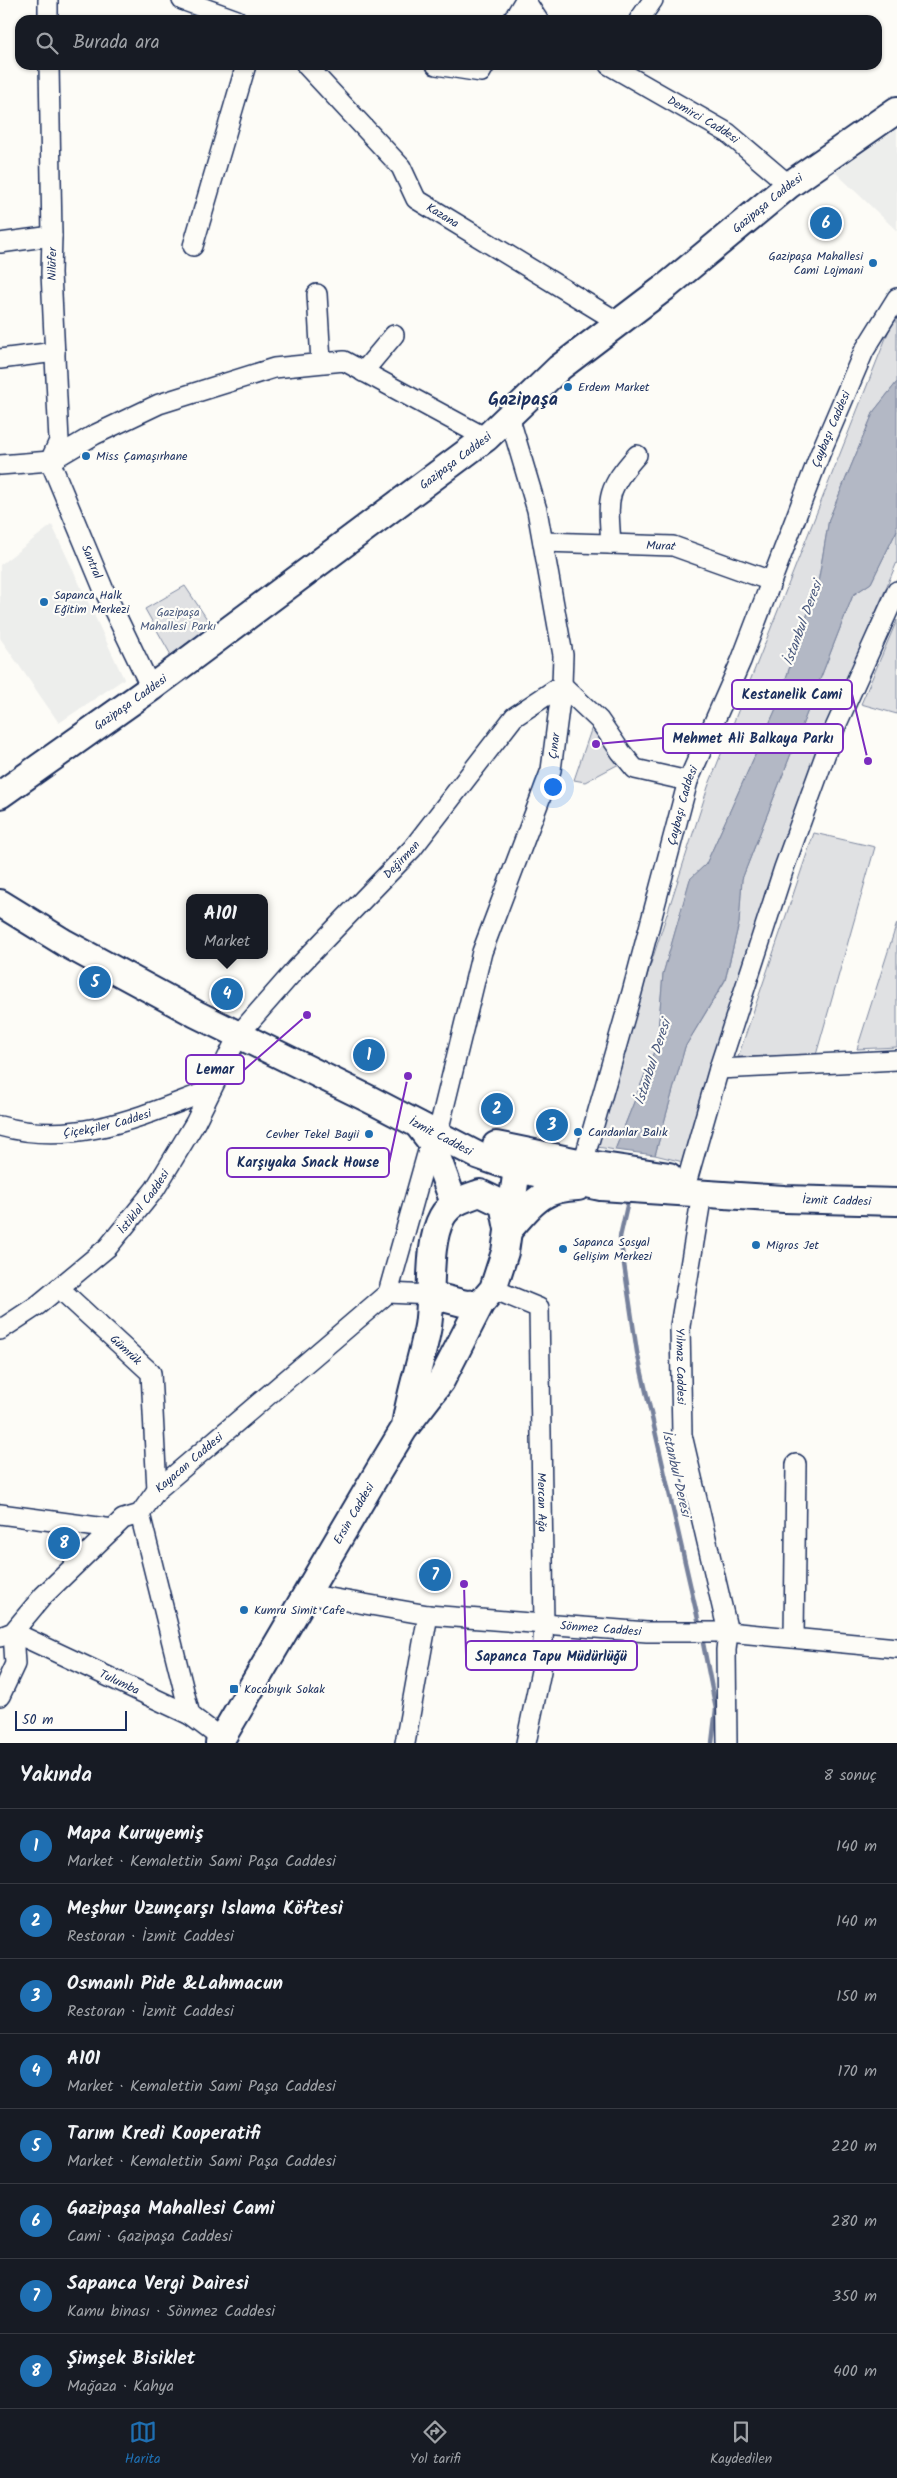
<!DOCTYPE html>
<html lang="tr">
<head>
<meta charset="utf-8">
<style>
	:root { --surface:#171b24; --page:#20242c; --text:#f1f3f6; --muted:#9ea1a6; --line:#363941; --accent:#1f6fb2 }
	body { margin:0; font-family:Kalam,sans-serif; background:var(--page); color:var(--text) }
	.scale { position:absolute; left:15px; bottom:12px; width:112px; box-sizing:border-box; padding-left:5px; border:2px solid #1b2f5e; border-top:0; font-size:14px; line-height:18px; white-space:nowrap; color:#1b2f5e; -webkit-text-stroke:4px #fdfcf7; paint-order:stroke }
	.you { position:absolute; left:552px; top:786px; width:18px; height:18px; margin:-12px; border:4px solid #fff; border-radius:50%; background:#1a73e8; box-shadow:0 0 0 8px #1a73e833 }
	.badge { display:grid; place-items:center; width:32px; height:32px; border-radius:50%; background:var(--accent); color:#fff; font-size:16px; font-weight:700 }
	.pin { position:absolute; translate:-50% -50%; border:2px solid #fff; box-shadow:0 1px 5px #0006 }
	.popup { position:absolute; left:186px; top:894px; width:82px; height:65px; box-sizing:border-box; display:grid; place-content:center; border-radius:10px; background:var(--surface); filter:drop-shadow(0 1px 4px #0005); font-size:16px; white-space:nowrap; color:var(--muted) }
	.popup b { font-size:19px; color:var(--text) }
	.popup::after { content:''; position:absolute; left:50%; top:100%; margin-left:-10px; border:10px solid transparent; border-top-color:var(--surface) }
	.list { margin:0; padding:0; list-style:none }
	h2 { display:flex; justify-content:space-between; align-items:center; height:65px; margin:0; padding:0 20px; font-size:21px }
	h2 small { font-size:16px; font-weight:400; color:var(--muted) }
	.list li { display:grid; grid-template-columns:32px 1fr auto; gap:15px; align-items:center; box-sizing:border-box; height:75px; padding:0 20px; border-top:1px solid var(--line) }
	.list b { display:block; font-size:19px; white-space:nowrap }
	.list p { margin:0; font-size:16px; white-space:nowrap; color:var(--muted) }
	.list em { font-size:16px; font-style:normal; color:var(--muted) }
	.icon { flex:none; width:28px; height:28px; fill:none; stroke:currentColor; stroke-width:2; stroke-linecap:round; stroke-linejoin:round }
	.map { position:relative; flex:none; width:897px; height:1743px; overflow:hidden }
	.search { position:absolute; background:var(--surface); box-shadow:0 1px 4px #0004; left:15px; right:15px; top:15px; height:55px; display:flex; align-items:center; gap:12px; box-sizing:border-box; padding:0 18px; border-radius:15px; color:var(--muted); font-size:19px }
	.sheet { height:665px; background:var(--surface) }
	nav { display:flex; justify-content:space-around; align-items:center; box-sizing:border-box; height:70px; border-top:1px solid var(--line); background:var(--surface); font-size:14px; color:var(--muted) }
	nav a { display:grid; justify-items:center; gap:2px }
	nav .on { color:var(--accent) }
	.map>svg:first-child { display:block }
</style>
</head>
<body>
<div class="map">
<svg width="897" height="1743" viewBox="0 0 897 1743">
	<rect width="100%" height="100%" fill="#fdfcf7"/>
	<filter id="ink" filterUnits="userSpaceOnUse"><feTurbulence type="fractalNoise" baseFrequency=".02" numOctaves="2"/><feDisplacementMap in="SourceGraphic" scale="10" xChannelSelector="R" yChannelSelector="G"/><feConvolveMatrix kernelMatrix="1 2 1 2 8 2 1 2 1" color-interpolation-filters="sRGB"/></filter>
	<g filter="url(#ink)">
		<!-- built -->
		<g fill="#edeeec">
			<path d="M897 129V231L835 172Z"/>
			<path d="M52 525 124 679 59 723 0 638V565Z"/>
		</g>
		<!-- green -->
		<g fill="#e0e1e3" stroke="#7e88a0">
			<path d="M897 310V382L874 411 829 519 818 583 775 711 706 864 690 880 663 974 657 1044 615 1150 592 1146 708 787Z"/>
			<path d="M897 530V562L809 770 687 1163 655 1155 685 1047 725 981 739 923 742 879 853 595 871 583Z"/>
			<path d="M185 586 211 625 171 655 145 609Z"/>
			<path d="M897 620V714L861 704Z"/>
			<path d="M593 724 619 764 585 782 574 780Z"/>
			<path d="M814 833 875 847 816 1055 738 1057Z"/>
			<path d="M897 923V1047L857 1049Z"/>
		</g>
		<!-- water -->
		<path fill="#b3b8c5" stroke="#76819c" d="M897 382V530L871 583 853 595 742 879 739 923 725 980 685 1047 655 1155 615 1150 657 1044 663 974 690 879 706 864 775 711 818 583 829 519 874 411Z"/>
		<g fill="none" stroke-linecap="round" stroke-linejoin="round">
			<!-- stream -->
			<g stroke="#76819c" stroke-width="4.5">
				<path d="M629 1197 620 1237 637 1352 700 1628"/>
				<path d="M702 1638 716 1709 712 1743"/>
			</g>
			<!-- street casing -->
			<g stroke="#1b2f5e" stroke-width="22">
				<g id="street">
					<path d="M48 0V20"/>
					<path d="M182 0 237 20"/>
					<path d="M525 0 538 20"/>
					<path d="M513 20 525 0"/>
					<path d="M639 20 653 0"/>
					<path d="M49 65 52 236 51 273 59 441 50 461"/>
					<path id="s1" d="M306 65 401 167 416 199 618 322"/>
					<path d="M436 65 481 72 485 65"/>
					<path id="s2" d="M609 65 728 133 789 185"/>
					<path d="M0 243 52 236"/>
					<path d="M193 246 246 65"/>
					<path d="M317 294 321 362"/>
					<path d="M0 359 55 352"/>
					<path d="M363 372 394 335"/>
					<path id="s3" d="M50 461 103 588 151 688"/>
					<path d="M0 465 50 461 94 435 159 404 274 368 344 361 486 438"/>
					<path id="s4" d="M543 542 673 546 771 581"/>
					<path d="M611 544C608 498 605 491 637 455"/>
					<path d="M562 685 599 720 621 752 635 769 688 781"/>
					<path d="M719 1069 897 1060"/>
					<path id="s5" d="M440 1124 482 952 551 770 562 685 563 655 537 510 509 416"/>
					<path id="s6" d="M0 1126C76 1147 141 1116 211 1090"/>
					<path id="s7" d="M583 1163 632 992 688 781 741 661 820 454 864 351 897 298"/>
					<path d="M688 1177 720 1065 784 868 835 728 897 591"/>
					<path id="s8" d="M702 1194 680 1326 682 1435 728 1632 726 1650 727 1743"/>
					<path id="s9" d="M59 1288 151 1373 157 1490"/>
					<path id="s10" d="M493 1289 539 1308 544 1624 541 1671 526 1743"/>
					<path d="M388 1293 431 1140"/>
					<path id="s11" d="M0 1330 38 1305 108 1247 155 1189 195 1123 239 1034 296 969 412 849 514 717 562 685"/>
					<path d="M0 1514 113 1529"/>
					<path d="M140 1514 190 1715"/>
					<path id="s12" d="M307 1594 428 1615 647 1632H728L897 1648"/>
					<path id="s13" d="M0 1637 13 1632 43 1596 123 1519 140 1514 157 1490 388 1293 431 1295"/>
					<path d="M794 1638 796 1464"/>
					<path id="s14" d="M0 1696 15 1664 13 1632 190 1715 222 1739"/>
					<path d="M405 1743 428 1615"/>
				</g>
			</g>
			<!-- secondary casing -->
			<g stroke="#1b2f5e" stroke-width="30">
				<g id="secondary">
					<path id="s15" d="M0 795 151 688 486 438 559 368 668 285 789 185 897 110"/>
					<path id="s16" d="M0 903 65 943 196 1014 371 1100 477 1155 517 1169 601 1187 784 1199 897 1202"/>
					<path d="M418 1125 432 1143 454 1203"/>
					<path d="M496 1145 583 1163 669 1176"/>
					<path d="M508 1231C531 1205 540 1188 578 1187"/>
					<path d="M431 1295 466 1304 481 1303"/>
					<path d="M405 1426C410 1392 422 1360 428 1326 433 1294 427 1244 442 1217 450 1202 466 1198 480 1193L503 1204 508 1229"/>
					<path id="s17" d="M219 1743 378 1472 404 1429 441 1381 481 1303 493 1289 505 1252 517 1169 510 1153"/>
				</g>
			</g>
			<!-- street -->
			<use href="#street" stroke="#fdfcf7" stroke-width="19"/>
			<!-- secondary -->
			<use href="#secondary" stroke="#fdfcf7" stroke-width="26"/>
		</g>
	</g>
	<!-- markers -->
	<g fill="#1f6fb2" stroke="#fdfcf7" stroke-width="2">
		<circle cx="873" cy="263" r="5"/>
		<circle cx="568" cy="387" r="5"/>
		<circle cx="86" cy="456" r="5"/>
		<circle cx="44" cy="602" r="5"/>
		<circle cx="578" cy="1132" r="5"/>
		<circle cx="369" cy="1134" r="5"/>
		<circle cx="756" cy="1245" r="5"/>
		<circle cx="563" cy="1249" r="5"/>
		<circle cx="244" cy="1610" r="5"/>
		<rect x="229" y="1684" width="10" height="10" rx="2.5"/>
	</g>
	<g text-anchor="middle" stroke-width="4.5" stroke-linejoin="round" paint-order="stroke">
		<!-- street labels -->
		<g font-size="12" fill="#1b2f5e" stroke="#fdfcf7">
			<text dy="4" stroke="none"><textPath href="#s2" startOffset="109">Demirci Caddesi</textPath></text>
			<text dy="4" stroke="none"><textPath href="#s15" startOffset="970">Gazipaşa Caddesi</textPath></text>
			<text dy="4" stroke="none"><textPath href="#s1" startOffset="206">Kazana</textPath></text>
			<text transform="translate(52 264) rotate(-89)" y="4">Nilüfer</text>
			<text dy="4" stroke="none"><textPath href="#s7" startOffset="776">Çaybaşı Caddesi</textPath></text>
			<text dy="4" stroke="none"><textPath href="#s15" startOffset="565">Gazipaşa Caddesi</textPath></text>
			<text dy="4" stroke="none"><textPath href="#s4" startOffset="118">Murat</textPath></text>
			<text dy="4" stroke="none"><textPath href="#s3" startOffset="109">Santral</textPath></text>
			<text dy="4" stroke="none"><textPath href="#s15" startOffset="160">Gazipaşa Caddesi</textPath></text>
			<text dy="4" stroke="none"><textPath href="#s5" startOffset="396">Çınar</textPath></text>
			<text dy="4" stroke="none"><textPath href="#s7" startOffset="371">Çaybaşı Caddesi</textPath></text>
			<text dy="4" stroke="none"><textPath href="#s11" startOffset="626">Değirmen</textPath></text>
			<text dy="4" stroke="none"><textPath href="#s6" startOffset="109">Çiçekçiler Caddesi</textPath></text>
			<text dy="4" stroke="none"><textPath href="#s16" startOffset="499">İzmit Caddesi</textPath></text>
			<text dy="4" stroke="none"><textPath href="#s16" startOffset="904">İzmit Caddesi</textPath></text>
			<text dy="4" stroke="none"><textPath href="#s11" startOffset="194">İstiklal Caddesi</textPath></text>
			<text dy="4" stroke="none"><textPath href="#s9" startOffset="91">Gümrük</textPath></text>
			<text dy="4" stroke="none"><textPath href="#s8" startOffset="174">Yılmaz Caddesi</textPath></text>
			<text dy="4" stroke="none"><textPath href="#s13" startOffset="261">Kayacan Caddesi</textPath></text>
			<text dy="4" stroke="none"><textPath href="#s10" startOffset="244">Mercan Ağa</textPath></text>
			<text dy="4" stroke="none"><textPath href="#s17" startOffset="266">Ersin Caddesi</textPath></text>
			<text dy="4" stroke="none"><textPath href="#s12" startOffset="296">Sönmez Caddesi</textPath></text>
			<text dy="4" stroke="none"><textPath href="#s14" startOffset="185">Tulumba</textPath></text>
		</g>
		<!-- poi labels -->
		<g font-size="12" fill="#1b2f5e" stroke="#fdfcf7" text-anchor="start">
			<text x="863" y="260" text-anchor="end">Gazipaşa Mahallesi<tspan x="863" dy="14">Cami Lojmani</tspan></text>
			<text x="578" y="391">Erdem Market</text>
			<text x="96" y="460">Miss Çamaşırhane</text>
			<text x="54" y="599">Sapanca Halk<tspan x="54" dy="14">Eğitim Merkezi</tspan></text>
			<text x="588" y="1136">Candanlar Balık</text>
			<text x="359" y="1138" text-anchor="end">Cevher Tekel Bayii</text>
			<text x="573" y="1246">Sapanca Sosyal<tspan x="573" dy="14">Gelişim Merkezi</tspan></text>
			<text x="766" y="1249">Migros Jet</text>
			<text x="254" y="1614">Kumru Simit Cafe</text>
			<text x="244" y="1693">Kocabıyık Sokak</text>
		</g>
		<!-- park labels -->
		<g font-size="12" fill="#4c5c7f" stroke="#fdfcf7">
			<text x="178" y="616">Gazipaşa<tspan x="178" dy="14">Mahallesi Parkı</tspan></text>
		</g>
		<!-- water labels -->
		<g font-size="14" font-style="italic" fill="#49587d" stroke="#fdfcf7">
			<text transform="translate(802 623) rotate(-70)" y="5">İstanbul Deresi</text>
			<text transform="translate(652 1062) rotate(-72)" y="5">İstanbul Deresi</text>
			<text transform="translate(677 1473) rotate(77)" y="5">İstanbul Deresi</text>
		</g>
		<!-- district labels -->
		<g font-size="18" font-weight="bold" fill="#1b2f5e" stroke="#fdfcf7">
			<text x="523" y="405">Gazipaşa</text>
		</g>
	</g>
	<!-- callouts -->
	<path fill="none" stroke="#7b2cbf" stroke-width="2" d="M868 761L852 694M596 744L663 738M307 1015L244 1070M408 1076L389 1163M464 1584L466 1656"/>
	<g fill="#7b2cbf" stroke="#fdfcf7" stroke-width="2">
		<circle cx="868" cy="761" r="5"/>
		<circle cx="596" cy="744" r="5"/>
		<circle cx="307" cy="1015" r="5"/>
		<circle cx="408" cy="1076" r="5"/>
		<circle cx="464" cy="1584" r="5"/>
	</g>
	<g fill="#fdfcf7" stroke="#7b2cbf" stroke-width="2">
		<rect x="732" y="680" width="120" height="29" rx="5"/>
		<rect x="663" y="724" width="180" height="29" rx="5"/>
		<rect x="186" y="1055" width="58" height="29" rx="5"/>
		<rect x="227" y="1148" width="162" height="29" rx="5"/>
		<rect x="466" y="1641" width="171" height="29" rx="5"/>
	</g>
	<g font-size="14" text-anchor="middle" font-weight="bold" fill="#1b2f5e">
		<text x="792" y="699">Kestanelik Cami</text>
		<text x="753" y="743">Mehmet Ali Balkaya Parkı</text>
		<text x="215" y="1074">Lemar</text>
		<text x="308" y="1167">Karşıyaka Snack House</text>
		<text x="551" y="1661">Sapanca Tapu Müdürlüğü</text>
	</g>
</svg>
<div class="scale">50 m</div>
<div class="you"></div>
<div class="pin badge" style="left:369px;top:1055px">1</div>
<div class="pin badge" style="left:497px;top:1109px">2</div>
<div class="pin badge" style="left:552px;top:1125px">3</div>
<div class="pin badge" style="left:227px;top:994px">4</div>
<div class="popup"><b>A101</b>Market</div>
<div class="pin badge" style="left:95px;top:982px">5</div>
<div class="pin badge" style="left:826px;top:223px">6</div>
<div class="pin badge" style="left:435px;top:1575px">7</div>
<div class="pin badge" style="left:64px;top:1543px">8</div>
<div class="search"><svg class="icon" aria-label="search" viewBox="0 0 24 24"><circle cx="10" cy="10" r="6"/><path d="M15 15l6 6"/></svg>Burada ara</div>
</div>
<section class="sheet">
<h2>Yakında<small>8 sonuç</small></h2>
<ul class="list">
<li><span class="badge">1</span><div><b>Mapa Kuruyemiş</b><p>Market · Kemalettin Sami Paşa Caddesi</p></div><em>140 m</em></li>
<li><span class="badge">2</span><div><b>Meşhur Uzunçarşı Islama Köftesi</b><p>Restoran · İzmit Caddesi</p></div><em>140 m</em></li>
<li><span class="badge">3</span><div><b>Osmanlı Pide &amp;Lahmacun</b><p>Restoran · İzmit Caddesi</p></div><em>150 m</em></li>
<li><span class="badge">4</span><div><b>A101</b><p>Market · Kemalettin Sami Paşa Caddesi</p></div><em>170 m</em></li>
<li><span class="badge">5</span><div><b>Tarım Kredi Kooperatifi</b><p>Market · Kemalettin Sami Paşa Caddesi</p></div><em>220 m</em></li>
<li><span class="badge">6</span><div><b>Gazipaşa Mahallesi Cami</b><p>Cami · Gazipaşa Caddesi</p></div><em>280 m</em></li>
<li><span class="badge">7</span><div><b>Sapanca Vergi Dairesi</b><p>Kamu binası · Sönmez Caddesi</p></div><em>350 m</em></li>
<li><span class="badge">8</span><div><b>Şimşek Bisiklet</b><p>Mağaza · Kahya</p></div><em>400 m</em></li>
</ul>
</section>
<nav>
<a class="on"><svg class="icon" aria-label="map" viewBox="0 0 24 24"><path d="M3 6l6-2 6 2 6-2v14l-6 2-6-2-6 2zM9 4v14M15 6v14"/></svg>Harita</a>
<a><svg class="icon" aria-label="directions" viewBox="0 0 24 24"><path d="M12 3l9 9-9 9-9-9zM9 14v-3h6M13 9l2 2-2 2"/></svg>Yol tarifi</a>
<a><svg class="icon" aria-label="saved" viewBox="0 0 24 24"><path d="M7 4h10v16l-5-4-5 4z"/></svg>Kaydedilen</a>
</nav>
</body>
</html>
